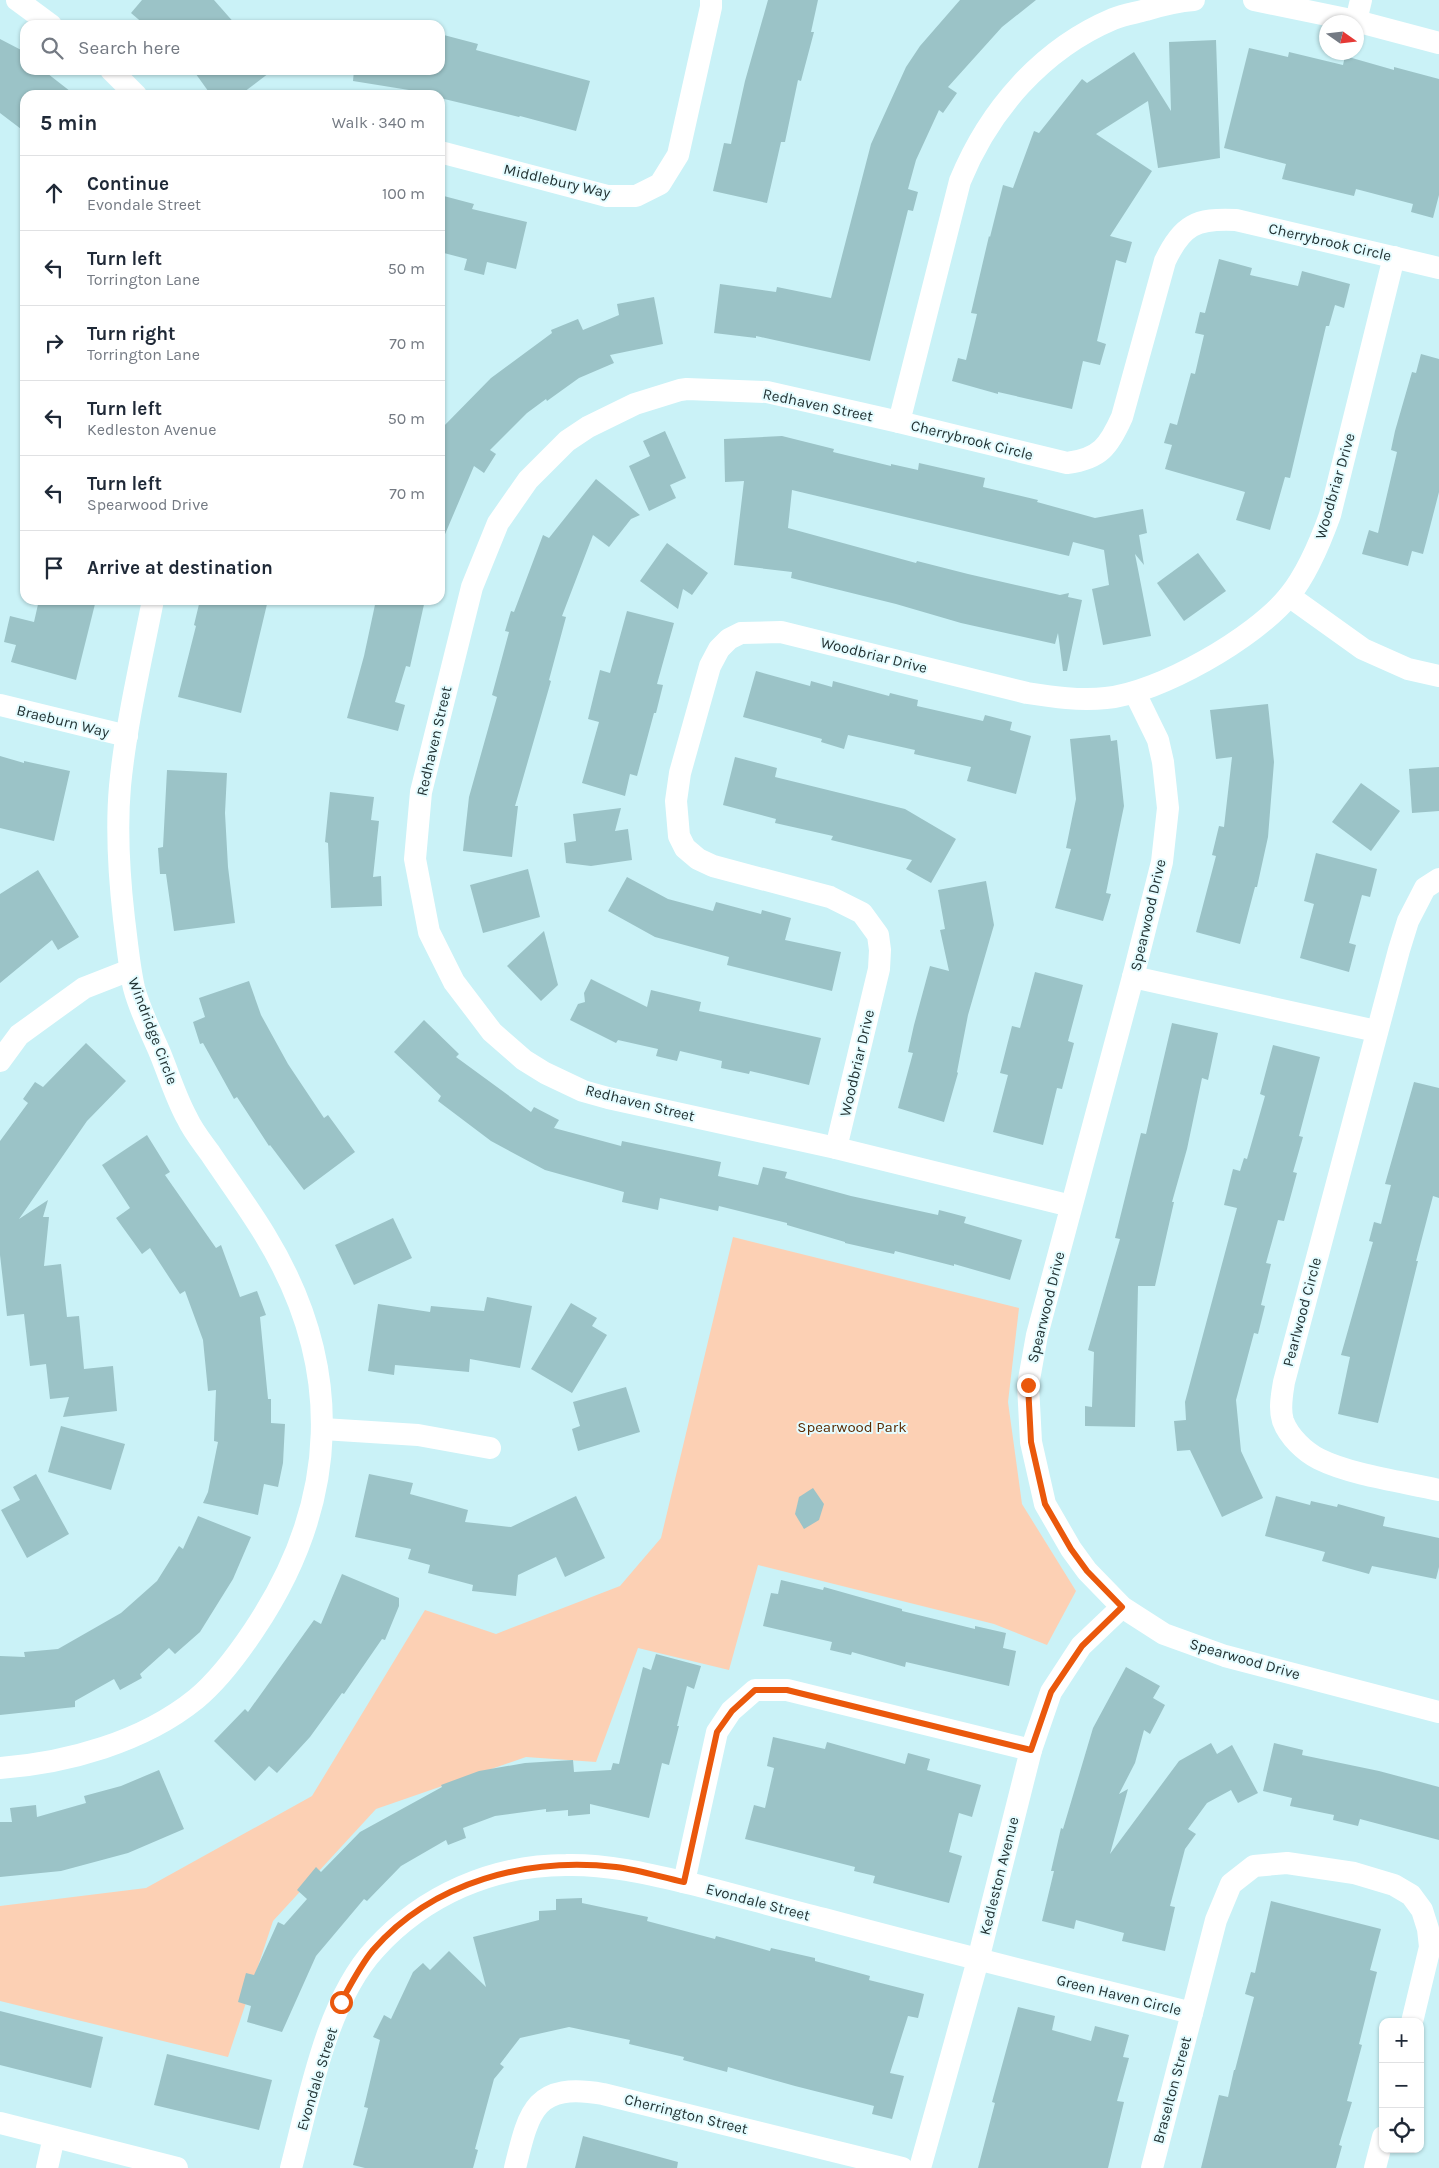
<!DOCTYPE html>
<html lang="en">
<head>
<meta charset="utf-8">
<style>
	:root { --surface:#fff; --page:#f6f6f7; --text:#1f2937; --muted:#747a83; --line:#e0e1e3 }
	body { margin:0; font-family:Karla,sans-serif; background:var(--page); color:var(--text) }
	.controls { position:absolute; right:15px; bottom:15px; display:grid; overflow:hidden; border-radius:10px; box-shadow:0 1px 4px #0004 }
	.controls button { width:45px; height:45px; display:grid; place-items:center; padding:0; border:0; border-bottom:1px solid var(--line); background:var(--surface); color:var(--text); font:25px sans-serif }
	.compass { position:absolute; left:1319px; top:15px; width:45px; height:45px; border-radius:50%; background:var(--surface); box-shadow:0 1px 4px #0004; rotate:104deg }
	.stop { position:absolute; width:15px; height:15px; margin:-11px; border:4px solid #ea580c; border-radius:50%; background:#fff }
	.stop.end { background:#ea580c; border-color:#fff; box-shadow:0 1px 5px #0008 }
	.list { margin:0; padding:0; list-style:none }
	h2 { display:flex; justify-content:space-between; align-items:center; height:65px; margin:0; padding:0 20px; font-size:21px }
	h2 small { font-size:16px; font-weight:400; color:var(--muted) }
	.list li { display:grid; grid-template-columns:32px 1fr auto; gap:15px; align-items:center; box-sizing:border-box; height:75px; padding:0 20px; border-top:1px solid var(--line) }
	.list b { display:block; font-size:19px; white-space:nowrap }
	.list p { margin:0; font-size:16px; white-space:nowrap; color:var(--muted) }
	.list em { font-size:16px; font-style:normal; color:var(--muted) }
	.icon { flex:none; width:28px; height:28px; fill:none; stroke:currentColor; stroke-width:2; stroke-linecap:round; stroke-linejoin:round }
	.map { position:relative; flex:none; width:1439px; height:2168px; overflow:hidden }
	.search { position:absolute; background:var(--surface); box-shadow:0 1px 4px #0004; left:20px; top:20px; width:425px; height:55px; display:flex; align-items:center; gap:12px; box-sizing:border-box; padding:0 18px; border-radius:15px; color:var(--muted); font-size:19px }
	.panel { position:absolute; background:var(--surface); box-shadow:0 1px 4px #0004; left:20px; top:90px; width:425px; height:515px; border-radius:15px }
	.map>svg:first-child { display:block }
</style>
</head>
<body>
<div class="map">
<svg width="1439" height="2168" viewBox="0 0 1439 2168">
	<rect width="100%" height="100%" fill="#caf2f7"/>
	<!-- green -->
	<path fill="#fcd0b4" d="M733 1237 1019 1308 1008 1402 1022 1504 1076 1591 1047 1645 994 1624 758 1565 729 1670 638 1648 596 1762 526 1757 376 1809 273 1921 228 2057 0 2001V1906L146 1888 312 1796 425 1610 496 1634 620 1586 661 1538Z"/>
	<!-- building -->
	<g fill="#9bc3c7">
		<path d="M142 0H214L236 25H145L131 13Z"/>
		<path d="M768 0H818L811 32H814L801 81 798 80 785 142H781L767 203 713 191 724 143 731 144 745 81Z"/>
		<path d="M960 0H1036L1002 27 948 87 957 93 943 113 939 110 916 160 908 189 918 192 913 211 908 210 870 361 756 336V338L714 333 720 284 776 292 777 287 831 298 871 144 906 67 920 46Z"/>
		<path d="M440 34 478 44 476 50 590 81 576 131 520 116 519 117 440 98V95L353 81 354 70H440Z"/>
		<path d="M0 39 25 52V70H43L75 95H25V132L0 113Z"/>
		<path d="M1216 40 1220 158 1158 168 1148 101 1096 134 1152 171 1110 236 1132 242 1126 263 1116 260 1097 341 1106 344 1100 365 1083 361 1072 409 998 392V394L952 381 958 358 966 360 977 314 971 313 989 236 990 237 1003 185 1013 188 1034 131 1039 133 1082 79 1087 83 1134 52 1171 111 1169 42Z"/>
		<path d="M1249 48 1288 57 1289 52 1343 65 1345 56 1394 70V67L1439 79V195L1433 218 1411 212 1413 204 1356 189 1354 196 1282 179 1286 164 1224 148Z"/>
		<path d="M193 70H273L240 95H211Z"/>
		<path d="M440 195 474 204 472 209 527 222 516 269 487 262 484 275 464 270 467 259 440 252Z"/>
		<path d="M1219 259 1252 268 1250 275 1289 284 1298 286 1302 271 1350 284 1344 308 1335 305 1329 326H1326L1290 478 1285 477 1270 530 1236 520 1245 492 1165 469 1172 445 1164 443 1170 423 1177 425 1191 373 1195 374 1204 335 1195 333 1200 312 1205 313Z"/>
		<path d="M654 297 663 344 610 355 614 363 579 378 547 401 546 399 527 413 490 450 496 454 484 473 474 466 440 546V430L491 378 552 333 551 330 578 319 583 330 619 315 617 304Z"/>
		<path d="M1421 354 1439 359V492L1423 554 1412 551 1408 566 1362 554 1369 530 1378 533 1397 452 1391 450 1395 431 1412 372 1416 373Z"/>
		<path d="M665 431 686 478 670 485 676 498 649 511 629 466 650 456 643 441Z"/>
		<path d="M782 436 834 449 833 452 891 466V464L918 470 919 463 985 478 983 487 1038 500 1037 502 1095 518 1143 509 1147 533 1139 535 1144 565 1135 554 1151 636 1103 645 1092 589 1109 585 1104 550 1073 542 1069 556 792 490 788 528 916 563 917 561 968 574 1060 595 1069 593 1068 597 1082 600 1067 671H1063L1058 633 1055 644 961 623 896 604 791 578 792 572 734 565 744 481 725 482 724 439Z"/>
		<path d="M596 479 640 515 631 519 609 547 593 535 562 616 566 617 549 680 551 681 515 806H518L512 857 463 851 469 797 497 697 492 695 509 632 505 631 511 611 514 612 543 535 549 538Z"/>
		<path d="M667 543 708 573 692 595 683 589 678 609 640 581Z"/>
		<path d="M1198 553 1226 591 1184 621 1157 583Z"/>
		<path d="M39 600H96L76 680 11 662 16 645 4 642 10 616 34 622Z"/>
		<path d="M200 600H268L241 713 178 697 196 626 194 625Z"/>
		<path d="M376 600H425L410 667 406 666 395 702 405 705 398 731 347 718 364 656Z"/>
		<path d="M627 611 674 623 657 684 663 685 656 713H654L637 776 630 774 625 796 582 783 599 722 588 719 600 670 610 673Z"/>
		<path d="M756 671 810 686 811 681 832 687 833 681 889 696 890 693 918 700 917 706 983 721 985 715 1012 722 1010 730 1031 736 1016 794 967 781 971 767 914 754 915 750 848 735 844 749 821 742 822 739 743 717Z"/>
		<path d="M1268 704 1274 762 1268 837 1257 887H1255L1240 944 1196 932 1216 856 1212 855 1219 826 1224 827 1232 757 1216 759 1210 710Z"/>
		<path d="M1110 735 1111 741 1117 740 1124 806 1106 893 1111 894 1103 921 1055 908 1071 849 1066 848 1076 799 1070 739Z"/>
		<path d="M0 756 24 763V761L70 771 54 841 0 828Z"/>
		<path d="M735 757 777 768 775 777 905 809 956 839 931 883 906 869 912 860 831 840 833 836 775 823 776 819 723 805Z"/>
		<path d="M1439 767V811L1412 813 1409 769Z"/>
		<path d="M167 770 227 773 225 813 228 867 235 923 174 931 166 874H160L158 848 163 847Z"/>
		<path d="M1361 783 1400 811 1371 851 1332 822Z"/>
		<path d="M330 792 374 797 371 820 379 821 373 877 381 876 382 906 331 908 328 843 325 842Z"/>
		<path d="M621 808 615 831 628 829 632 860 591 866 566 863 564 843 576 841 573 814Z"/>
		<path d="M1316 853 1377 869 1370 897 1362 895 1349 943 1356 945 1349 972 1300 958 1314 904 1304 901Z"/>
		<path d="M528 869 540 917 483 933 470 885Z"/>
		<path d="M38 870 79 937 58 950 52 940 0 983V894Z"/>
		<path d="M627 877 668 899 713 911 716 902 761 914 762 910 791 918 785 940 841 952 832 991 727 965 729 957 655 937 608 911Z"/>
		<path d="M986 881 994 925 968 1015 957 1072 958 1073 944 1122 898 1108 913 1053 908 1052 914 1025 930 966 949 971 940 930 945 929 938 890Z"/>
		<path d="M544 931 558 985 541 1001 507 966Z"/>
		<path d="M1035 972 1083 985 1068 1041 1074 1043 1062 1089 1057 1088 1043 1145 993 1132 1008 1075 1000 1073 1012 1026 1020 1028Z"/>
		<path d="M591 979 647 1007 651 990 701 1002 699 1011 821 1038 809 1085 750 1071 749 1074 721 1068 722 1061 680 1051 677 1061 656 1056 658 1049 618 1040 616 1043 570 1020 578 1004 585 1002 584 993Z"/>
		<path d="M249 981 261 1015 288 1064 324 1118 328 1115 355 1152 304 1190 270 1145 269 1146 237 1097 234 1099 203 1043 200 1044 193 1022 205 1017 199 998Z"/>
		<path d="M424 1020 459 1054 456 1057 531 1112 534 1107 559 1120 554 1128 621 1146 622 1141 721 1162 718 1176 758 1185 763 1167 787 1172 785 1178 851 1196 938 1215 939 1210 966 1217 964 1223 1022 1240 1010 1280 954 1264V1266L895 1251 894 1254 845 1243V1242L787 1225V1223L719 1206 718 1211 660 1198 658 1210 622 1202 624 1192 545 1170 491 1141 438 1101 441 1096 394 1052Z"/>
		<path d="M1172 1023 1218 1033 1208 1080 1202 1078 1187 1149 1172 1202H1174L1155 1286H1138L1135 1427 1085 1426V1406L1092 1407 1094 1352 1088 1350 1120 1239 1115 1238 1141 1133 1146 1134Z"/>
		<path d="M86 1043 126 1081 87 1121 19 1219 48 1200 43 1217H49L44 1266 61 1264 67 1317 79 1316 84 1369 113 1366 117 1411 63 1417 69 1397 50 1399 46 1364 30 1366 24 1314 7 1316 0 1255V1141L28 1103 23 1099 35 1082 43 1087Z"/>
		<path d="M1273 1045 1320 1057 1299 1136 1303 1137 1293 1172 1297 1173 1284 1221 1278 1220 1266 1263 1271 1264 1261 1305 1265 1306 1258 1334 1254 1333 1236 1400 1241 1451 1263 1498 1222 1517 1190 1450 1177 1451 1174 1421 1186 1420 1185 1402 1237 1208 1224 1205 1233 1169 1240 1171 1244 1158 1247 1159 1265 1096 1260 1094Z"/>
		<path d="M1414 1082 1439 1088V1198L1433 1196 1416 1261H1418L1378 1423 1338 1414 1350 1357 1341 1355 1373 1242 1369 1241 1374 1222 1381 1224 1391 1185 1385 1184Z"/>
		<path d="M147 1135 170 1172 165 1175 216 1248 221 1245 240 1297 257 1291 266 1315 260 1317 268 1399H271V1423L285 1424 283 1463 278 1487 264 1484 258 1515 203 1503 208 1492 218 1442 214 1441 216 1390 208 1391 203 1340 185 1291 180 1294 150 1248 142 1254 116 1218 130 1208 102 1165Z"/>
		<path d="M393 1218 412 1258 354 1285 335 1245Z"/>
		<path d="M487 1297 532 1306 520 1368 470 1359 469 1372 395 1365 394 1375 368 1371 378 1304 430 1312 431 1306 484 1311Z"/>
		<path d="M571 1303 597 1318 592 1326 607 1335 572 1393 531 1369Z"/>
		<path d="M626 1387 640 1432 578 1451 572 1429 580 1426 573 1402Z"/>
		<path d="M61 1426 125 1444 111 1490 48 1472Z"/>
		<path d="M36 1474 69 1534 27 1558 1 1510 20 1500 13 1487Z"/>
		<path d="M369 1474 413 1483 410 1494 468 1510 465 1522 511 1527 576 1496 605 1558 565 1577 556 1557 518 1575 516 1596 472 1591 473 1585 428 1573 430 1565 408 1559 411 1549 355 1537Z"/>
		<path d="M813 1488 824 1504 819 1520 804 1529 795 1514 799 1497Z"/>
		<path d="M1276 1496 1310 1505 1311 1501 1337 1507 1338 1504 1385 1517 1383 1526 1439 1538V1567L1436 1579 1372 1566 1369 1574 1322 1561 1325 1552 1265 1536Z"/>
		<path d="M198 1516 251 1537 233 1579 200 1632 175 1654 169 1648 140 1674 142 1678 120 1690 114 1679 75 1701V1707L0 1715V1656L25 1657 24 1652 58 1649 121 1613 157 1581 179 1546 183 1549Z"/>
		<path d="M342 1574 399 1598V1606L385 1640 382 1639 344 1694 342 1693 310 1737 277 1773 269 1766 255 1781 214 1741 245 1709 248 1712 314 1620 321 1624Z"/>
		<path d="M781 1580 823 1590 824 1587 902 1609V1611L975 1629V1626L1006 1633 1003 1648 1016 1651 1009 1686 906 1662 905 1667 852 1652 851 1655 830 1650 832 1642 763 1626 771 1593 778 1594Z"/>
		<path d="M656 1654 701 1666 694 1689 687 1686 677 1726H679L669 1765 662 1763 649 1818 590 1804V1814L568 1816V1810L546 1812V1809L495 1816 463 1828 466 1838 448 1845 446 1840 401 1866 367 1901 364 1899 316 1956 282 2032 247 2022 251 2006 238 2002 246 1973 254 1975 278 1922 284 1925 307 1899 297 1890 316 1867 321 1872 360 1832 442 1787 441 1785 479 1771 525 1763 573 1760 574 1772 611 1770 613 1763 619 1764 643 1667 651 1670Z"/>
		<path d="M1126 1667 1160 1686 1153 1698 1165 1705 1150 1734 1144 1730 1135 1763 1119 1794 1128 1789 1110 1854 1179 1761 1211 1743 1217 1754 1232 1745 1258 1793 1238 1803 1231 1790 1207 1803 1188 1829 1196 1834 1185 1849 1170 1906 1175 1907 1165 1951 1122 1941 1124 1933 1076 1920 1074 1929 1042 1921 1054 1871H1051L1061 1828 1063 1829 1093 1728Z"/>
		<path d="M773 1737 825 1749 827 1742 905 1764 908 1753 930 1759 927 1770 981 1785 972 1817 959 1813 949 1852 962 1856 949 1903 873 1883 875 1876 854 1871 855 1867 745 1839 754 1805 765 1808 774 1768 767 1766Z"/>
		<path d="M1274 1743 1303 1750 1302 1755 1379 1771 1439 1787V1840L1360 1819 1358 1826 1333 1820 1334 1815 1290 1806 1292 1798 1263 1791Z"/>
		<path d="M159 1770 184 1829 128 1853 61 1871 0 1877V1822H12L10 1808 36 1805 37 1817 86 1803 84 1796 121 1786Z"/>
		<path d="M582 1898V1903L648 1917 647 1921 715 1939 716 1936 770 1951 771 1948 815 1958V1961L870 1976 869 1980 924 1994 918 2018 908 2016 890 2073 904 2076 892 2119 872 2114 874 2106 795 2086 728 2067 727 2072 683 2060 684 2057 629 2044 630 2040 569 2027 520 2038 500 2064 504 2067 494 2079 475 2149 478 2150 473 2168H365L353 2165 368 2108 364 2107 380 2040 373 2037 384 2015 391 2019 413 1972 423 1963 430 1970 449 1951 486 1987 473 1937 539 1920V1911L556 1910V1899Z"/>
		<path d="M1271 1901 1381 1929 1370 1970 1377 1972 1359 2044 1362 2045 1347 2101 1352 2102 1339 2145 1342 2146 1336 2168H1201L1219 2095 1228 2097 1234 2070H1235L1254 1997 1245 1994 1251 1972 1255 1973Z"/>
		<path d="M1018 2007 1055 2016 1052 2030 1091 2041 1095 2026 1129 2035 1123 2057 1129 2058 1117 2101 1124 2102 1108 2168H978L995 2103 992 2102Z"/>
		<path d="M0 2011 103 2037 91 2088 0 2065Z"/>
		<path d="M167 2054 272 2080 259 2130 154 2105Z"/>
		<path d="M583 2136 678 2162 677 2168H575Z"/>
	</g>
	<g fill="none" stroke-linecap="round" stroke-linejoin="round">
		<!-- street -->
		<g stroke="#fff" stroke-width="22">
			<path d="M17 0 51 25"/>
			<path d="M1194 0C1177 1 1162 5 1146 10 1135 13 1123 15 1113 19 1042 49 989 110 960 181L899 422 1067 463C1100 459 1109 446 1122 417L1165 261C1182 225 1196 218 1236 220L1439 268"/>
			<path d="M1254 0 1356 21 1439 43"/>
			<path d="M1356 21 1361 0"/>
			<path d="M111 70 136 95"/>
			<path d="M440 152 607 196H636L660 184 678 155 711 7V0"/>
			<path d="M899 422 767 392 687 389 680 390 635 404 588 427 567 441 528 480 498 523 472 587 421 792 415 859 429 932 454 982 492 1032 524 1060 545 1073 583 1091 608 1098 836 1148 1071 1206"/>
			<path d="M1289 596 1363 649 1408 669 1439 676"/>
			<path d="M1135 693 1158 740 1163 762 1168 808 1162 862 1133 977 1037 1335 1028 1385 1031 1442 1045 1504 1071 1549 1087 1571 1122 1607 1164 1634 1225 1656 1439 1712"/>
			<path d="M0 705 127 736"/>
			<path d="M1439 879 1425 888 1408 921 1399 950 1284 1382C1282 1394 1279 1409 1283 1421 1289 1437 1305 1452 1319 1459 1351 1475 1404 1482 1439 1490"/>
			<path d="M1133 977 1376 1031"/>
			<path d="M0 1061 19 1035 84 988 130 970"/>
			<path d="M836 1148 879 969 880 950 878 935 862 913 830 897 713 866 698 859 685 848 679 836 676 801 680 773 710 666 719 649 729 639 741 633 781 632 1027 693C1053 697 1080 701 1106 698 1159 693 1255 638 1289 596 1306 575 1321 540 1330 515L1394 257"/>
			<path d="M323 1429 418 1435 490 1448"/>
			<path d="M0 1768C67 1763 143 1742 196 1699 219 1680 238 1654 254 1630 340 1502 345 1366 265 1235 248 1207 228 1180 210 1153 202 1142 193 1131 187 1118 176 1098 169 1075 160 1053 151 1032 140 1011 134 988 129 966 127 942 124 919 119 875 116 831 120 786 126 724 141 661 153 600"/>
			<path d="M684 1882 717 1732 731 1711 755 1690H787L1031 1750"/>
			<path d="M0 2123 177 2168"/>
			<path d="M47 2168 54 2137"/>
			<path d="M291 2168C309 2100 326 2002 375 1949 424 1895 493 1865 566 1865 610 1864 653 1875 696 1885 739 1896 781 1908 824 1919 946 1952 1069 1982 1192 2013L1216 1920 1231 1884 1254 1866 1287 1863 1354 1873 1394 1885 1411 1895 1422 1910 1428 1929 1430 1947 1412 2022"/>
			<path d="M515 2168C529 2110 535 2082 603 2094L902 2168"/>
			<path d="M920 2168 978 1960 1031 1750 1051 1692 1081 1646 1122 1607"/>
			<path d="M1152 2168 1192 2013"/>
			<path d="M1375 2168 1383 2137"/>
		</g>
	</g>
	<g fill="none" stroke-linecap="round" stroke-linejoin="round">
		<!-- route -->
		<path stroke="#ea580c" stroke-width="6" d="M341 2002C351 1984 360 1966 373 1950 433 1881 528 1857 616 1867 639 1870 661 1877 684 1882L717 1732 732 1711 755 1690H787L1031 1750 1051 1692 1082 1646 1122 1607 1087 1571 1071 1549 1045 1504 1031 1442 1028 1385"/>
	</g>
	<g text-anchor="middle" stroke-width="4" stroke-linejoin="round" paint-order="stroke">
		<!-- street labels -->
		<g font-size="15" fill="#233334" stroke="#e4fcff">
			<text transform="translate(557 181) rotate(13)" y="5">Middlebury Way</text>
			<text transform="translate(1330 242) rotate(13)" y="5">Cherrybrook Circle</text>
			<text transform="translate(818 405) rotate(12)" y="5">Redhaven Street</text>
			<text transform="translate(972 440) rotate(14)" y="5">Cherrybrook Circle</text>
			<text transform="translate(1335 486) rotate(-74)" y="5">Woodbriar Drive</text>
			<text transform="translate(874 655) rotate(14)" y="5">Woodbriar Drive</text>
			<text transform="translate(63 721) rotate(14)" y="5">Braeburn Way</text>
			<text transform="translate(434 741) rotate(-77)" y="5">Redhaven Street</text>
			<text transform="translate(1148 915) rotate(-77)" y="5">Spearwood Drive</text>
			<text transform="translate(153 1031) rotate(69)" y="5">Windridge Circle</text>
			<text transform="translate(857 1063) rotate(-77)" y="5">Woodbriar Drive</text>
			<text transform="translate(640 1103) rotate(14)" y="5">Redhaven Street</text>
			<text transform="translate(1046 1307) rotate(-76)" y="5">Spearwood Drive</text>
			<text transform="translate(1302 1312) rotate(-75)" y="5">Pearlwood Circle</text>
			<text transform="translate(1245 1659) rotate(16)" y="5">Spearwood Drive</text>
			<text transform="translate(999 1876) rotate(-76)" y="5">Kedleston Avenue</text>
			<text transform="translate(758 1902) rotate(15)" y="5">Evondale Street</text>
			<text transform="translate(1119 1995) rotate(14)" y="5">Green Haven Circle</text>
			<text transform="translate(317 2079) rotate(-73)" y="5">Evondale Street</text>
			<text transform="translate(1172 2090) rotate(-75)" y="5">Braselton Street</text>
			<text transform="translate(686 2114) rotate(14)" y="5">Cherrington Street</text>
		</g>
		<!-- park labels -->
		<g font-size="15" fill="#592900" stroke="#e4fcff">
			<text x="852" y="1432">Spearwood Park</text>
		</g>
	</g>
</svg>
<div class="controls">
<button>+</button>
<button>−</button>
<button><svg class="icon" aria-label="locate" viewBox="0 0 24 24"><circle cx="12" cy="12" r="6"/><path d="M12 2v4M12 18v4M2 12h4M18 12h4"/></svg></button>
</div>
<svg class="compass" viewBox="-18 -18 36 36"><path d="M0-13l5 13h-10z" fill="#e53935"/><path d="M0 13l5-13h-10z" fill="#747a83"/></svg>
<div class="stop" style="left:341px;top:2002px"></div>
<div class="stop end" style="left:1028px;top:1385px"></div>
<div class="search"><svg class="icon" aria-label="search" viewBox="0 0 24 24"><circle cx="10" cy="10" r="6"/><path d="M15 15l6 6"/></svg>Search here</div>
<section class="panel">
<h2>5 min<small>Walk · 340 m</small></h2>
<ul class="list">
<li><svg class="icon" aria-label="ahead" viewBox="0 0 24 24"><path d="M12 20V5M6 11l6-6 6 6"/></svg><div><b>Continue</b><p>Evondale Street</p></div><em>100 m</em></li>
<li><svg class="icon" aria-label="left" viewBox="0 0 24 24"><path d="M17 20v-9H6M10 6l-5 5 5 5"/></svg><div><b>Turn left</b><p>Torrington Lane</p></div><em>50 m</em></li>
<li><svg class="icon" aria-label="right" viewBox="0 0 24 24"><path d="M7 20v-9h11M14 6l5 5-5 5"/></svg><div><b>Turn right</b><p>Torrington Lane</p></div><em>70 m</em></li>
<li><svg class="icon" aria-label="left" viewBox="0 0 24 24"><path d="M17 20v-9H6M10 6l-5 5 5 5"/></svg><div><b>Turn left</b><p>Kedleston Avenue</p></div><em>50 m</em></li>
<li><svg class="icon" aria-label="left" viewBox="0 0 24 24"><path d="M17 20v-9H6M10 6l-5 5 5 5"/></svg><div><b>Turn left</b><p>Spearwood Drive</p></div><em>70 m</em></li>
<li><svg class="icon" aria-label="arrive" viewBox="0 0 24 24"><path d="M6 21V4h12l-3 4 3 4H6"/></svg><div><b>Arrive at destination</b></div></li>
</ul>
</section>
</div>
</body>
</html>
